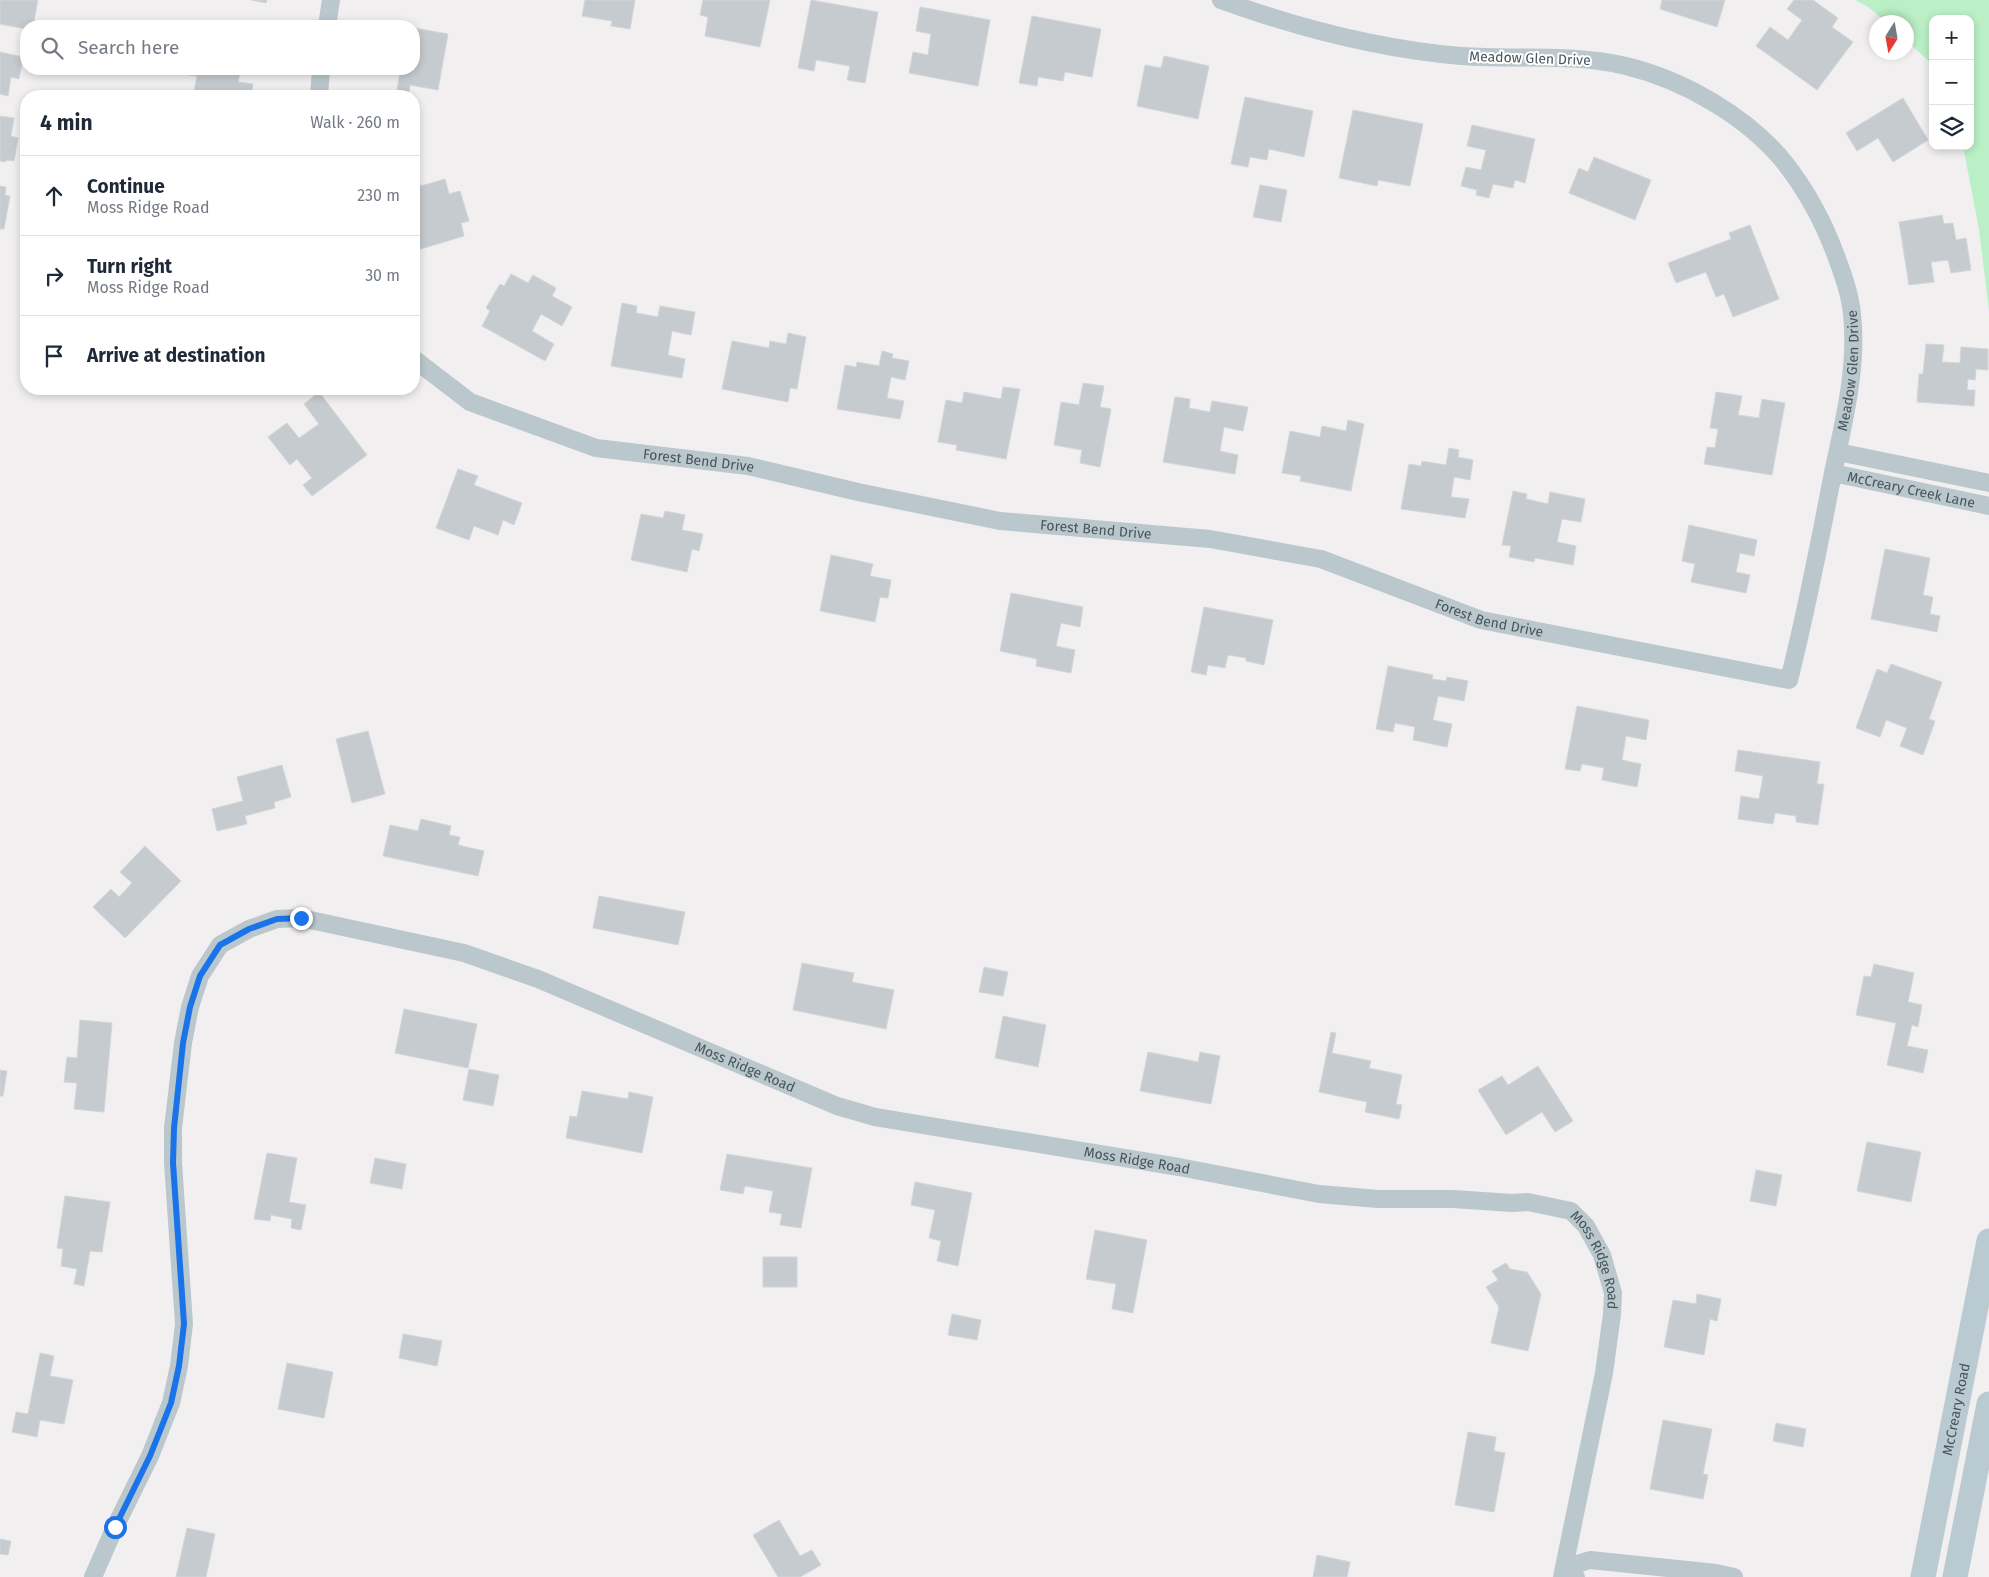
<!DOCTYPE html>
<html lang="en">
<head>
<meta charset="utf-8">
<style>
	:root { --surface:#fff; --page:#f6f6f7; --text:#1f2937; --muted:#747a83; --line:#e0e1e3 }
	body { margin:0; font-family:"Fira Sans",sans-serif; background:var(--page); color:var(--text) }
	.controls { position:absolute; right:15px; top:15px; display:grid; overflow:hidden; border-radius:10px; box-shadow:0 2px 8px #0003 }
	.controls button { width:45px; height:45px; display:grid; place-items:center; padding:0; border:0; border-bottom:1px solid var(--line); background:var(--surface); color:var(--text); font:25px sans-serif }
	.compass { position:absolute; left:1869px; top:15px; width:45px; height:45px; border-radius:50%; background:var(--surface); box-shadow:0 2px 8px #0003; rotate:191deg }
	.stop { position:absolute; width:15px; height:15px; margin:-11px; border:4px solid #1a73e8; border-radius:50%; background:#fff }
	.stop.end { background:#1a73e8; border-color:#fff; box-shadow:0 1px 5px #0008 }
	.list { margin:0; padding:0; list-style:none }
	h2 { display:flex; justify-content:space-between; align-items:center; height:65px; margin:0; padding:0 20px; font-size:21px }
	h2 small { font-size:16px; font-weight:400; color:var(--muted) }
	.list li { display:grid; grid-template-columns:32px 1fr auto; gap:15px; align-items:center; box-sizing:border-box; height:80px; padding:0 20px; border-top:1px solid var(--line) }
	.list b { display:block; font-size:19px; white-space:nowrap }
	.list p { margin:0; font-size:16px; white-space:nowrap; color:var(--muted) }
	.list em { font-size:16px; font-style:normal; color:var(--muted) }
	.icon { flex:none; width:28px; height:28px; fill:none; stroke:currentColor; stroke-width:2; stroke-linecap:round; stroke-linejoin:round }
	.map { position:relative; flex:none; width:1989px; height:1577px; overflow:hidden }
	.search { position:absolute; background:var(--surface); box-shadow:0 2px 8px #0003; left:20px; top:20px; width:400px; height:55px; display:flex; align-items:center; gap:12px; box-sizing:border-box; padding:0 18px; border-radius:20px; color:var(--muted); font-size:19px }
	.panel { position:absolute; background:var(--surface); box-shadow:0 2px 8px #0003; left:20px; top:90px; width:400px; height:305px; border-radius:20px }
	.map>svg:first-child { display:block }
</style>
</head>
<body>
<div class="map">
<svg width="1989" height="1577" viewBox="0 0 1989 1577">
	<rect width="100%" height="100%" fill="#f1efef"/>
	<!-- green -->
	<path fill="#bbf0c6" d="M1855 0H1989V311L1979 229 1963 146H1970V19H1933V65L1907 41 1906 22H1886L1868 7Z"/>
	<!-- building -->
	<g fill="#c5cbcf" stroke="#d2d6da">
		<path d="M0 0H38L33 26H26V29L0 24Z"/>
		<path d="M251 0H267L266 3Z"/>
		<path d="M585 0H635L630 29 611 26 612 21 582 16Z"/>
		<path d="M703 0H770L760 47 705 36 708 17 700 15Z"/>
		<path d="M811 0 878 12 865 83 847 80 850 66 816 60 814 71 798 68Z"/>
		<path d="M1662 0H1725L1717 27 1660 9Z"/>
		<path d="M1794 0H1813L1838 18 1832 27 1853 42 1817 90 1756 46 1770 27 1788 40 1802 20 1787 9Z"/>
		<path d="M920 7 990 20 978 86 909 73 913 52 928 55 931 34 916 31Z"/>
		<path d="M1032 16 1101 29 1092 77 1065 72 1063 81 1038 77 1037 86 1019 83Z"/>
		<path d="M414 28 448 34 438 90 410 85 409 92 397 90 400 72 388 70 414 69Z"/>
		<path d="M0 52 23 57 19 79 11 77 8 96 0 94Z"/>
		<path d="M1164 56 1209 66 1198 119 1137 106 1145 65 1161 68Z"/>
		<path d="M189 69H241L238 82 253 84 251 96H218L194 92 197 76 188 75Z"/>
		<path d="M1245 97 1313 111 1304 157 1269 149 1267 160 1250 157 1248 167 1231 164Z"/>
		<path d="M1903 98 1928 140 1893 162 1878 138 1857 151 1846 133Z"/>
		<path d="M1353 110 1423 124 1410 186 1378 180 1377 186 1339 178Z"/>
		<path d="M0 116 14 118 11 136 18 138 14 161 6 160V162L0 161Z"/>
		<path d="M1472 125 1535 139 1525 183 1515 180 1513 188 1493 184 1489 198 1476 195 1477 190 1461 186 1466 167 1481 170 1486 150 1467 146Z"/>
		<path d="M1594 157 1651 180 1635 220 1569 193 1579 168 1588 172Z"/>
		<path d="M418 179 421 186 445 179 449 194 460 191 469 221 461 223 464 236 414 251V180Z"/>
		<path d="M1260 185 1287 190 1281 222 1253 217Z"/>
		<path d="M0 186 6 187 5 195 10 196 4 229H0Z"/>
		<path d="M1942 215 1944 224 1953 223 1956 240 1966 238 1971 270 1951 273 1948 260 1931 262 1934 282 1909 285 1899 222Z"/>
		<path d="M1750 225 1779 299 1733 317 1724 294 1716 297 1706 272 1676 283 1668 263 1731 239 1729 233Z"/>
		<path d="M511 274 528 283 533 275 556 288 552 296 572 307 562 326 541 314 532 331 554 344 545 361 482 326 490 311 486 308 500 284 504 286Z"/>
		<path d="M622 303 637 306 636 313 658 317 660 306 695 312 691 335 672 331 668 355 685 359 682 378 611 366Z"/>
		<path d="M788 333 806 337 797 389 790 388 788 402 722 389 732 341 769 348 770 341 786 344Z"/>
		<path d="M1926 344 1944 345 1942 362 1960 363 1961 347 1988 349V370L1976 369 1975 380 1968 379 1967 390H1975L1974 406 1917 402 1919 374H1923Z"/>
		<path d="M882 351 893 354 892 358 909 361 905 380 891 377 887 398 904 401 900 419 837 409 845 365 856 367 857 362 879 366Z"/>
		<path d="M1083 383 1104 386 1100 407 1111 409 1100 467 1080 463 1082 450 1054 445 1061 402 1079 405Z"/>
		<path d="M1003 387 1020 389 1006 459 956 450 957 445 938 442 946 400 962 403 964 392 1001 399Z"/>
		<path d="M319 392 367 455 312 496 303 485 312 478 297 459 290 465 268 437 287 423 299 438 319 424 304 404Z"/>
		<path d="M1716 392 1742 396 1738 415 1759 418 1762 399 1785 403 1772 475 1704 464 1707 447 1715 448 1718 429 1710 428Z"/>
		<path d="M1175 397 1190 399 1189 408 1210 412 1212 401 1248 407 1243 431 1224 427 1220 451 1238 455 1235 474 1163 462Z"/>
		<path d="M1348 420 1364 424 1351 491 1300 481 1301 476 1282 473 1290 431 1320 437 1322 426 1346 431Z"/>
		<path d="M1449 448 1459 450 1458 457 1473 460 1470 480 1454 477 1451 497 1469 499 1465 518 1401 509 1409 464 1421 466 1422 461 1446 465Z"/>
		<path d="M458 469 478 476 474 485 522 503 514 525 503 520 498 535 474 526 469 540 436 528Z"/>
		<path d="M1513 491 1527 494 1526 499 1548 504 1550 492 1585 499 1581 522 1562 519 1557 542 1576 546 1573 565 1535 558 1534 562 1509 557 1511 546 1502 545Z"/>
		<path d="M665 511 685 515 682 530 703 534 699 551 692 549 687 572 631 560 641 514 663 518Z"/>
		<path d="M1689 525 1757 540 1754 556 1740 553 1736 572 1750 575 1746 593 1691 582 1695 564 1682 561Z"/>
		<path d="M1885 549 1930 558 1923 595 1933 597 1930 614 1940 616 1937 632 1871 619Z"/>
		<path d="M831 555 873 564 870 576 891 580 888 598 880 597 875 622 820 611Z"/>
		<path d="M1011 593 1083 607 1080 627 1061 623 1056 646 1075 650 1071 673 1036 666 1037 659 1000 651Z"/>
		<path d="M1204 607 1273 620 1264 665 1246 661V658L1228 655 1225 668 1208 665 1206 675 1191 672Z"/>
		<path d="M1891 664 1942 682 1929 719 1935 721 1923 755 1900 746 1907 728 1886 720 1880 737 1856 728 1877 669 1887 673Z"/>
		<path d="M1388 666 1433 675 1432 679 1446 681 1447 677 1468 681 1464 701 1438 696 1433 720 1452 724 1447 747 1413 740 1415 727 1395 723 1393 732 1376 729Z"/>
		<path d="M1577 706 1649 720 1646 740 1626 736 1622 760 1641 764 1637 787 1602 780 1604 768 1582 764 1580 771 1565 769Z"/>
		<path d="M368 731 385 794 352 803 336 739Z"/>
		<path d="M1738 750 1820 762 1817 784H1824L1818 825 1796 822V816L1775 813 1773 824 1738 819 1741 796 1759 799 1763 776 1735 771Z"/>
		<path d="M282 765 291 797 274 802 275 808 245 816 247 824 217 831 212 809 243 801 237 777Z"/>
		<path d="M421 819 451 826 449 835 460 837 458 845 484 851 478 876 383 856 390 825 418 831Z"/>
		<path d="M145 846 181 881 125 938 93 907 111 889 119 897 132 883 120 872Z"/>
		<path d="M599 896 685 912 678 945 593 928Z"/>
		<path d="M802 963 854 973 852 982 894 990 886 1029 793 1010Z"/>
		<path d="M1874 964 1914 973 1908 1002 1922 1005 1918 1027 1912 1025 1907 1046 1928 1050 1923 1073 1887 1065 1896 1023 1856 1015 1864 976 1871 977Z"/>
		<path d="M984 967 1008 972 1003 996 979 992Z"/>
		<path d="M404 1009 477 1024 468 1068 395 1053Z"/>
		<path d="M1003 1016 1046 1025 1038 1067 995 1058Z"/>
		<path d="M80 1020 112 1023 104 1112 74 1109 77 1083 64 1082 67 1057 77 1058Z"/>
		<path d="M1331 1032 1336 1033 1332 1053 1371 1061 1369 1068 1402 1075 1396 1104 1402 1105 1399 1119 1365 1112 1367 1102 1319 1092Z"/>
		<path d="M1148 1052 1198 1062 1200 1052 1220 1056 1211 1104 1140 1091Z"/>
		<path d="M1538 1066 1573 1121 1555 1132 1542 1112 1506 1135 1478 1090 1502 1076 1508 1085Z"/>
		<path d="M469 1069 499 1075 493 1106 463 1100Z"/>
		<path d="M0 1070 7 1071 3 1096H0Z"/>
		<path d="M582 1091 628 1099 629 1092 653 1097 642 1153 566 1138 570 1116 577 1117Z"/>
		<path d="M1867 1142 1921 1152 1911 1202 1857 1191Z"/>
		<path d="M267 1153 297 1158 289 1202 306 1205 301 1230 291 1228 292 1219 271 1215 270 1221 254 1219Z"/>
		<path d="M727 1154 812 1168 801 1228 780 1225 782 1214 769 1212 773 1191 745 1186 743 1194 720 1190Z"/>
		<path d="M375 1158 406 1164 402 1189 370 1183Z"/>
		<path d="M1756 1170 1782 1175 1776 1206 1750 1201Z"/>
		<path d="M915 1182 972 1193 958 1266 937 1261 941 1241 929 1238 935 1210 911 1205Z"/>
		<path d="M65 1196 110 1202 102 1252 90 1251 84 1286 74 1284 77 1269 61 1266 63 1249 57 1248Z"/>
		<path d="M1095 1230 1147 1240 1133 1313 1112 1309 1116 1284 1086 1279Z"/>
		<rect x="763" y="1257" width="34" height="30"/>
		<path d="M1506 1263 1510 1269 1527 1272 1541 1294 1528 1351 1491 1343 1499 1307 1486 1287 1498 1280 1492 1271Z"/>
		<path d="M1697 1294 1721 1299 1717 1321 1710 1319 1704 1355 1664 1347 1673 1300 1696 1304Z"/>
		<path d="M952 1314 981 1320 977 1340 948 1335Z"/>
		<path d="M403 1334 442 1341 437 1366 399 1358Z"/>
		<path d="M40 1353 54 1356 50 1376 73 1380 64 1424 40 1420 37 1437 12 1432 16 1412 28 1414Z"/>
		<path d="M287 1363 333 1372 324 1418 278 1409Z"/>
		<path d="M1663 1420 1712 1429 1703 1474 1708 1475 1703 1499 1650 1489Z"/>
		<path d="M1776 1423 1806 1429 1803 1447 1773 1441Z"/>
		<path d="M1468 1432 1496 1437 1494 1451 1505 1453 1494 1512 1455 1505Z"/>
		<path d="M779 1520 800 1556 812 1550 821 1565 800 1577H778L753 1535Z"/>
		<path d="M187 1528 215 1534 206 1577H176Z"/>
		<path d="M0 1539 11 1541 8 1555 0 1554Z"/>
		<path d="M1317 1555 1350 1562 1347 1577H1313Z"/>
	</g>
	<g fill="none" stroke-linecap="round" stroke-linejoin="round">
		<!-- street -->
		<g stroke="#bac7cc" stroke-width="18">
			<path d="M327 26 331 0"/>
			<path d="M319 96 321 69"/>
			<path id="s1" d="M414 359 470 402 596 448 748 466 858 492 1000 521 1210 539 1321 559 1481 620 1789 680C1806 613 1819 546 1832 478 1843 424 1858 369 1852 314 1850 293 1842 272 1835 253 1823 221 1806 190 1785 163 1748 117 1684 80 1626 66 1572 53 1516 60 1461 56 1379 49 1298 28 1221 0"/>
			<path d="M1838 452 1989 483"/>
			<path id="s2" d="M1833 473 1989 506"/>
			<path id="s3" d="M93 1577 115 1527 150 1456 171 1403 179 1366 184 1324 173 1163V1128L183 1043 190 1007 200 976 220 945 249 929 277 919 301 918 464 953 538 979 837 1106 875 1117 1179 1167 1319 1194 1378 1199H1453L1512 1203 1528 1202 1571 1211 1586 1226 1602 1255 1613 1293 1612 1314 1604 1373 1562 1577"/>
			<path d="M1576 1577 1564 1568 1590 1560 1716 1573 1734 1577"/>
		</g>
		<!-- secondary -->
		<g stroke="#bacad1" stroke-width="25">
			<path id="s4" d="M1923 1577 1989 1241"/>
			<path d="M1955 1577 1989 1404"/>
		</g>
	</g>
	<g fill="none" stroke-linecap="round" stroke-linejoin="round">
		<!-- route -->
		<path stroke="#1a73e8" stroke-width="6" d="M115 1527 150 1456 171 1403 179 1366 184 1324 173 1163 174 1128 183 1043 190 1007 200 976 220 945 249 929 277 919 301 918"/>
	</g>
	<g text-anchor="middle" stroke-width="4" stroke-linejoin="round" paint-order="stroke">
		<!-- street labels -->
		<g font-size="14" fill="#46565d" stroke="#fff">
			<text transform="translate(1530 58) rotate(2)" y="5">Meadow Glen Drive</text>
			<text dy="5" stroke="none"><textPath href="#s1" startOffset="1740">Meadow Glen Drive</textPath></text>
			<text dy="5" stroke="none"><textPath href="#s1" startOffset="308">Forest Bend Drive</textPath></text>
			<text dy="5" stroke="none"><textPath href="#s2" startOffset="80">McCreary Creek Lane</textPath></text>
			<text dy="5" stroke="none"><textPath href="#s1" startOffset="712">Forest Bend Drive</textPath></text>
			<text dy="5" stroke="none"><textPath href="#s1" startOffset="1118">Forest Bend Drive</textPath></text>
			<text dy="5" stroke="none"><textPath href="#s3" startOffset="1216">Moss Ridge Road</textPath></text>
			<text dy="5" stroke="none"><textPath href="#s3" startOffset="1621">Moss Ridge Road</textPath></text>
			<text dy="5" stroke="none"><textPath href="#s3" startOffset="2116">Moss Ridge Road</textPath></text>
			<text dy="5" stroke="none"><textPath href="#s4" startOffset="171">McCreary Road</textPath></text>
		</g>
	</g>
</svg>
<div class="controls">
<button>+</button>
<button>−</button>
<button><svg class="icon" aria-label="layers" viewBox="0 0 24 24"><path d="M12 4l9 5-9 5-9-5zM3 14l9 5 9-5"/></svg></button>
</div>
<svg class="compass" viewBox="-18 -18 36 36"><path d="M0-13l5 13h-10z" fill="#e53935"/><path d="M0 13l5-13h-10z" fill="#747a83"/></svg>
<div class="stop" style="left:115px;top:1527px"></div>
<div class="stop end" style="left:301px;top:918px"></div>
<div class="search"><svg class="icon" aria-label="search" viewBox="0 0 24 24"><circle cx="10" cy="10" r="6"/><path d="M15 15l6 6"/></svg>Search here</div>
<section class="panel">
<h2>4 min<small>Walk · 260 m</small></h2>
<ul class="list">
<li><svg class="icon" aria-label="ahead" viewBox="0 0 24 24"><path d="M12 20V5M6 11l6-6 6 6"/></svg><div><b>Continue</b><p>Moss Ridge Road</p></div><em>230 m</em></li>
<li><svg class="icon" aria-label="right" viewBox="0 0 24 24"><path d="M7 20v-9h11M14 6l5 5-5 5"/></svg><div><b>Turn right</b><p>Moss Ridge Road</p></div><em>30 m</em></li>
<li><svg class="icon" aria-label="arrive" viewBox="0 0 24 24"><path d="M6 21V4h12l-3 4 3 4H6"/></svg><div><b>Arrive at destination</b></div></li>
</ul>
</section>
</div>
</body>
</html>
